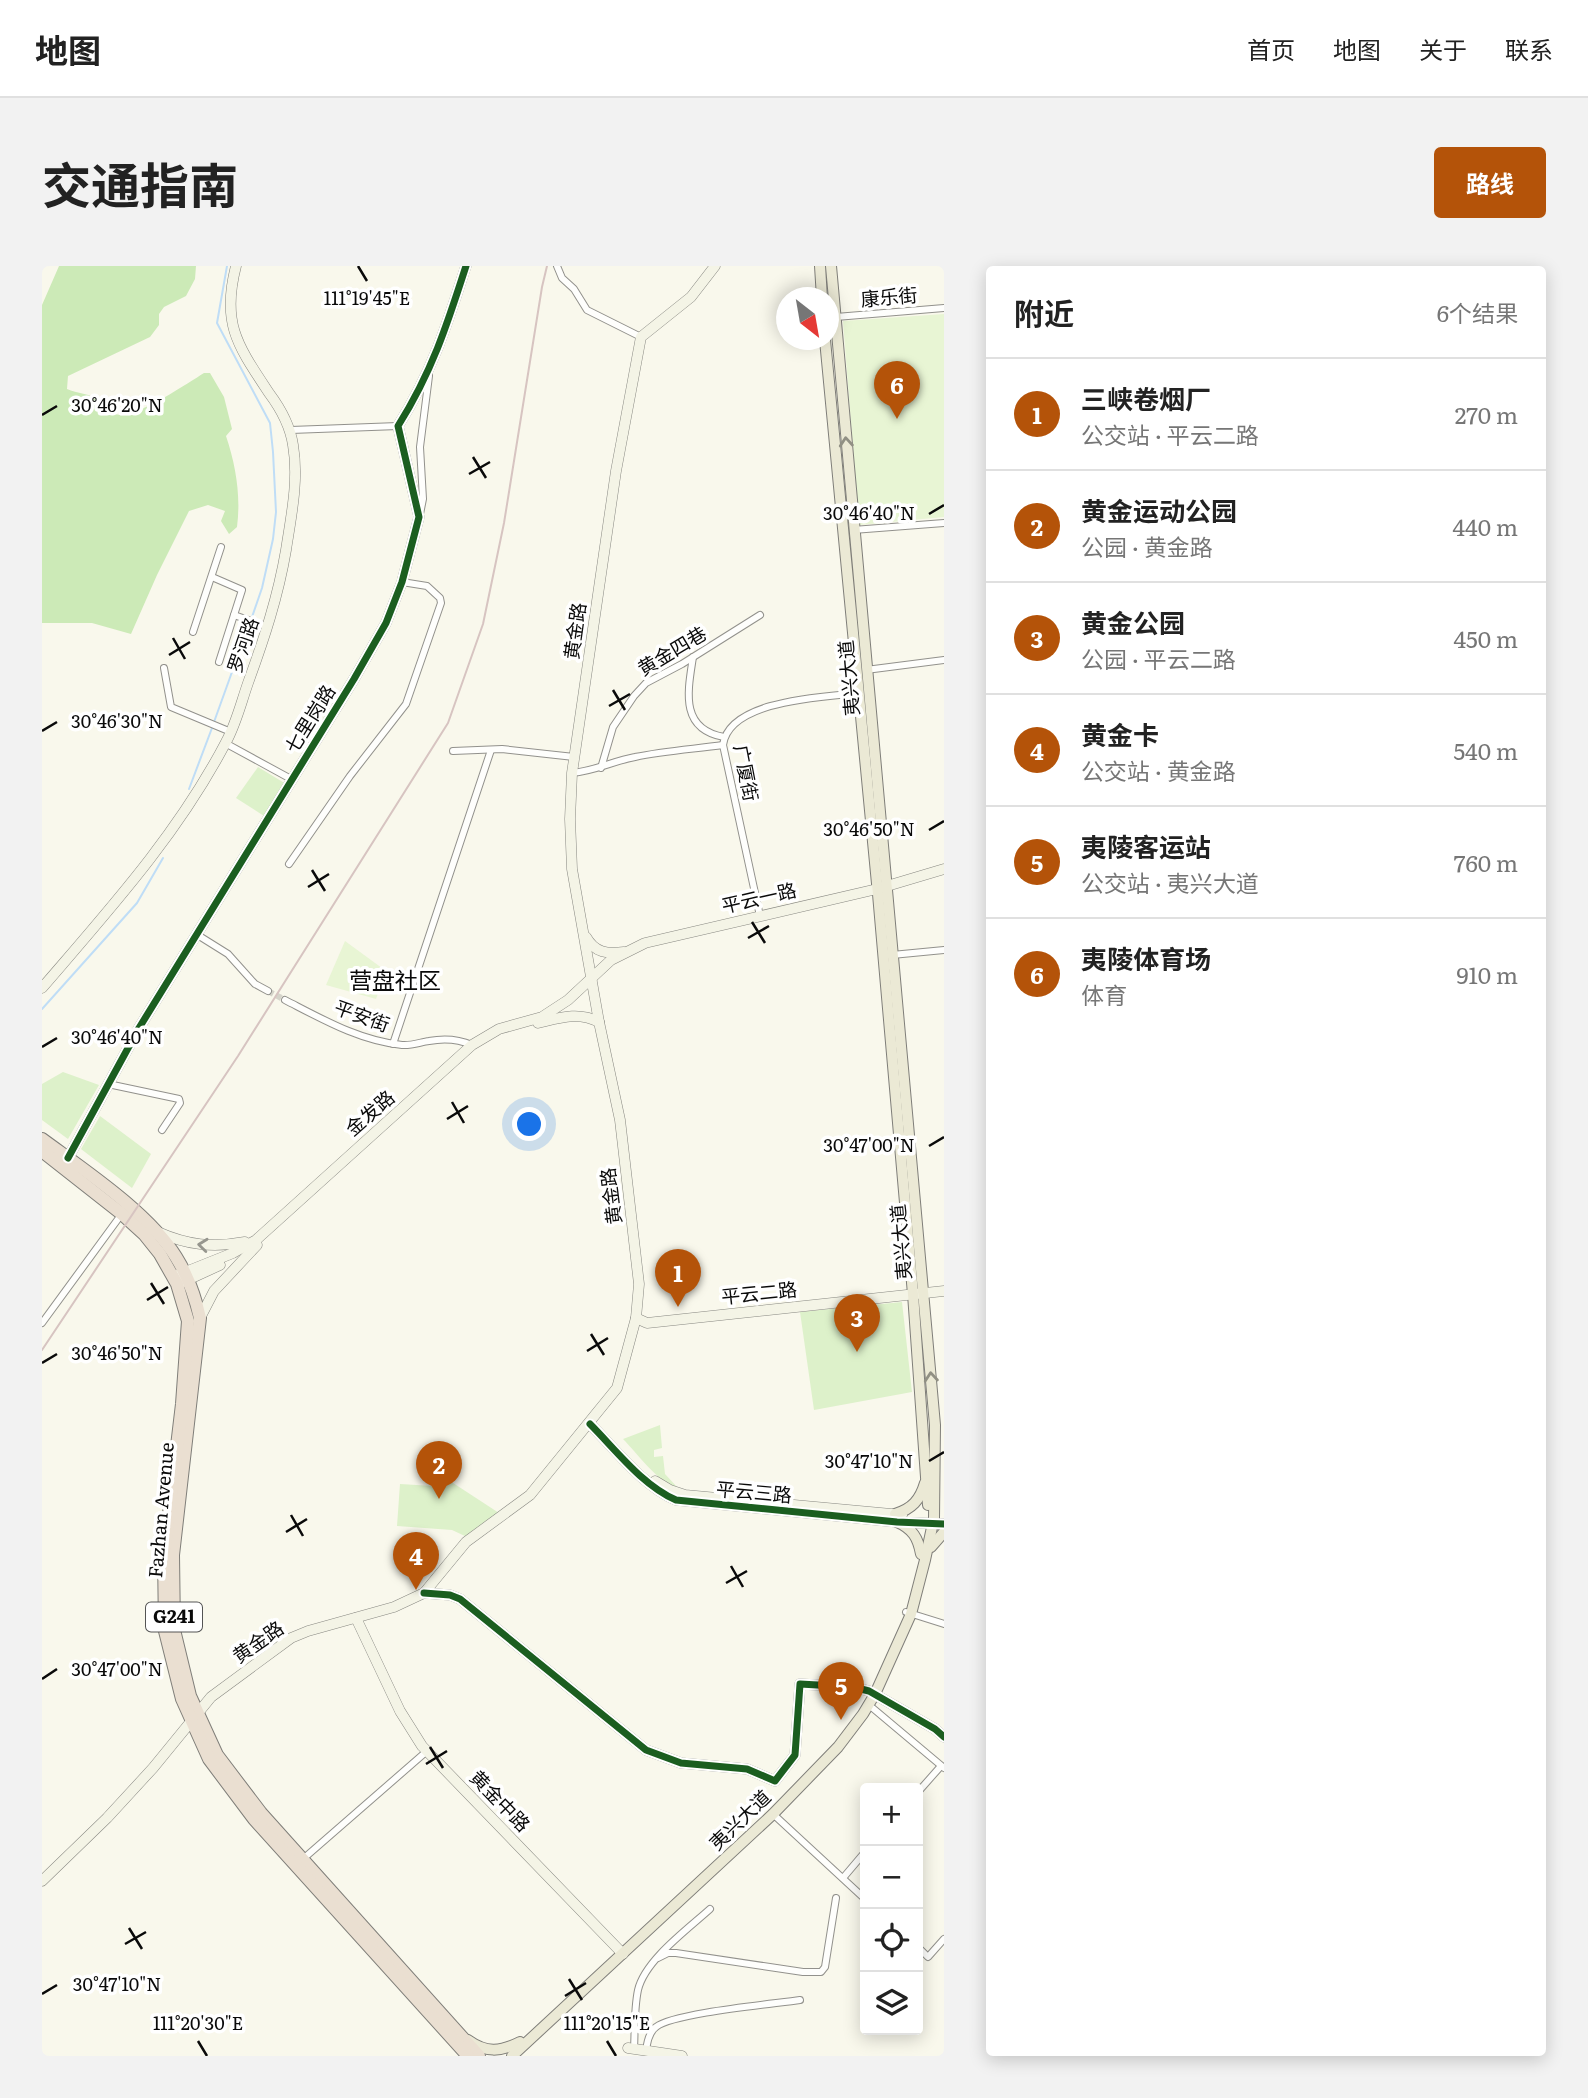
<!DOCTYPE html>
<html lang="zh">
<head>
<meta charset="utf-8">
<style>
	:root { --surface:#fff; --page:#f2f2f2; --text:#222; --muted:#767676; --line:#e0e0e0; --accent:#b45309 }
	body { margin:0; font-family:Literata,"Noto Sans SC",serif; background:var(--page); color:var(--text) }
	.controls { position:absolute; right:21px; bottom:21px; display:grid; overflow:hidden; border-radius:7px; box-shadow:0 4px 18px #0003 }
	.controls button { width:63px; height:63px; display:grid; place-items:center; padding:0; border:0; border-bottom:2px solid var(--line); background:var(--surface); color:var(--text); font:35px sans-serif }
	.compass { position:absolute; left:734px; top:21px; width:63px; height:63px; border-radius:50%; background:var(--surface); box-shadow:0 4px 18px #0003; rotate:149deg }
	.you { position:absolute; left:488px; top:859px; width:24px; height:24px; margin:-18px; border:5px solid #fff; border-radius:50%; background:#1a73e8; box-shadow:0 0 0 10px #1a73e833 }
	.badge { display:grid; place-items:center; width:46px; height:46px; border-radius:50%; background:var(--accent); color:#fff; font-size:23px; font-weight:700 }
	.pin { position:absolute; translate:-50% -58px; filter:drop-shadow(0 2px 4px #0008) }
	.pin::after { content:''; position:absolute; top:37px; width:24px; height:21px; background:inherit; clip-path:polygon(0 0,100% 0,50% 100%) }
	.list { margin:0; padding:0; list-style:none }
	h2 { display:flex; justify-content:space-between; align-items:center; height:91px; margin:0; padding:0 28px; font-size:30px }
	h2 small { font-size:23px; font-weight:400; color:var(--muted) }
	.list li { display:grid; grid-template-columns:46px 1fr auto; gap:21px; align-items:center; box-sizing:border-box; height:112px; padding:0 28px; border-top:2px solid var(--line) }
	.list b { display:block; font-size:26px; white-space:nowrap }
	.list p { margin:0; font-size:23px; white-space:nowrap; color:var(--muted) }
	.list em { font-size:23px; font-style:normal; color:var(--muted) }
	.icon { flex:none; width:38px; height:38px; fill:none; stroke:currentColor; stroke-width:2; stroke-linecap:round; stroke-linejoin:round }
	.map { position:relative; flex:none; width:902px; height:1790px; overflow:hidden; border-radius:7px }
	header { display:flex; align-items:center; gap:42px; box-sizing:border-box; height:98px; padding:0 35px; background:var(--surface); border-bottom:2px solid var(--line) }
	header strong { font-size:33px }
	nav { display:flex; gap:38px; margin-inline-start:auto; font-size:24px }
	.intro { display:flex; align-items:center; justify-content:space-between; box-sizing:border-box; height:168px; padding:0 42px }
	h1 { margin:0; font-size:49px }
	.button { padding:18px 32px; border-radius:7px; background:var(--accent); color:#fff; font-size:24px; font-weight:700 }
	main { display:flex; gap:42px; padding:0 42px }
	aside { flex:1; background:var(--surface); border-radius:7px; box-shadow:0 4px 18px #0003 }
	.map>svg:first-child { display:block }
</style>
</head>
<body>
<header>
<strong>地图</strong>
<nav><a>首页</a><a>地图</a><a>关于</a><a>联系</a></nav>
</header>
<div class="intro"><h1>交通指南</h1><a class="button">路线</a></div>
<main>
<div class="map">
<svg width="902" height="1790" viewBox="0 0 902 1790">
	<rect width="100%" height="100%" fill="#f9f8ec"/>
	<!-- green -->
	<g fill="#ddf1ca">
		<path d="M216 501 244 518 222 550 194 532Z"/>
		<path d="M21 806 57 819 26 873 0 854V818Z"/>
		<path d="M58 850 109 888 90 922 39 883Z"/>
		<path d="M860 1036 870 1126 772 1144 758 1046Z"/>
		<path d="M618 1159 620 1182 612 1184V1191L621 1190 623 1208 635 1221C616 1217 595 1187 581 1173Z"/>
		<path d="M408 1215 457 1247 425 1271 410 1264 355 1260 358 1218 391 1220Z"/>
	</g>
	<!-- forest -->
	<path fill="#cceab7" d="M17 0H154L153 13 144 30 122 41 117 48V59L108 71 26 110 25 123C35 128 48 127 56 134 64 140 67 148 78 149 97 150 146 117 162 107H168L182 131 190 163 184 170C194 200 199 230 195 261L187 268 179 255 183 245 166 239 147 245 115 309 89 368 50 357H0V39Z"/>
	<!-- pitch -->
	<g fill="#e8f5d4">
		<path d="M902 48V251L817 259 801 55Z"/>
		<path d="M303 675 344 705 334 733 284 719Z"/>
	</g>
	<g fill="none" stroke-linecap="round" stroke-linejoin="round">
		<!-- stream -->
		<g stroke="#bfddf6" stroke-width="2">
			<path d="M185 0 175 57 228 157 231 186 234 246 231 273 220 322 210 351"/>
			<path d="M172 456 208 356"/>
			<path d="M147 523 170 462"/>
			<path d="M0 743 95 637 121 592"/>
		</g>
		<!-- street-tunnel -->
		<path stroke="#d5d4ca" stroke-width="6" stroke-dasharray="6 3" stroke-linecap="butt" d="M226 725 243 734"/>
		<!-- street casing -->
		<g stroke="#92918c" stroke-width="8">
			<g id="street">
				<path d="M515 0 520 12 532 23 545 44 599 71"/>
				<path d="M794 51 902 42"/>
				<path d="M249 164 356 160"/>
				<path d="M378 248 381 233 378 181 387 110"/>
				<path d="M811 264 902 257"/>
				<path d="M170 311 200 324 177 396"/>
				<path d="M192 349 226 361"/>
				<path d="M151 366 179 281"/>
				<path d="M651 391C646 424 637 463 682 471"/>
				<path d="M122 402 129 441 189 466"/>
				<path d="M824 404 902 394"/>
				<path d="M183 477 249 513"/>
				<path d="M411 485 460 483 532 491"/>
				<path d="M559 502 571 461 592 430 604 417 640 398 718 349"/>
				<path d="M530 507C553 505 571 495 593 491 622 485 652 483 681 479"/>
				<path d="M247 598 308 510 364 438 399 337 398 332 385 320 360 316"/>
				<path d="M718 650 681 479C687 434 781 431 816 427"/>
				<path d="M154 668 186 688 213 718 226 725"/>
				<path d="M850 689 902 684"/>
				<path d="M243 734C280 753 318 775 360 779 369 780 379 776 387 775 402 772 416 773 430 779"/>
				<path d="M351 778 449 484"/>
				<path d="M66 818 137 833 138 837 120 864"/>
				<path d="M0 1057 79 949"/>
				<path d="M864 1346 902 1358"/>
				<path d="M827 1439 902 1502"/>
				<path d="M876 1526 899 1500"/>
				<path d="M731 1548 823 1633"/>
				<path d="M261 1593 385 1485"/>
				<path d="M801 1612 823 1586"/>
				<path d="M876 1681 886 1691 902 1673"/>
				<path d="M616 1692 626 1687H634L761 1706H779L783 1701 794 1632"/>
				<path d="M592 1783C593 1764 592 1743 596 1724 603 1694 646 1663 668 1643"/>
				<path d="M604 1785C605 1776 607 1766 614 1761 631 1747 731 1738 758 1734"/>
			</g>
		</g>
		<!-- secondary casing -->
		<g stroke="#888882" stroke-width="11">
			<g id="secondary">
				<path d="M544 671C553 687 565 688 582 686"/>
				<path d="M0 722C67 644 136 568 184 476 194 458 199 437 206 417 222 373 236 331 244 284 249 251 257 214 251 179 248 159 239 143 227 127 196 80 179 58 194 0"/>
				<path d="M496 757C517 752 536 745 557 756"/>
				<path d="M26 892 97 762 312 413 344 357 360 316 377 251 356 160C390 106 405 59 424 0"/>
				<path d="M116 966C145 979 171 982 203 976"/>
				<path d="M136 1009 191 987 214 974 430 779 457 763 500 751 526 734 569 694 603 677 835 623 902 603"/>
				<path d="M141 1016 178 999"/>
				<path d="M158 1052 172 1025 215 979"/>
				<path d="M594 1052 605 1057 902 1025"/>
				<path d="M548 1158C574 1184 600 1219 634 1234L855 1256 902 1258"/>
				<path d="M613 1215 628 1224 643 1229 860 1249"/>
				<path d="M382 1327 408 1329 418 1333 604 1484 639 1497 705 1503 733 1515 753 1489 758 1418 811 1421 827 1425 893 1463 902 1471"/>
				<path d="M314 1352 358 1445 380 1480 581 1688"/>
				<path d="M0 1615 65 1552 111 1502 169 1431 249 1372 266 1365 352 1341 382 1327 424 1276 488 1229 575 1122 594 1052 597 1018 578 854 557 756 530 603 528 553 530 507 574 205 599 71 649 31 673 0"/>
				<path d="M586 1782 640 1790"/>
			</g>
		</g>
		<!-- primary casing -->
		<g stroke="#7f7e79" stroke-width="12">
			<g id="primary">
				<path d="M778 0 780 32"/>
				<path d="M783 74 836 628 871 1028 886 1239"/>
				<path d="M853 1248C870 1243 878 1234 883 1217"/>
				<path d="M855 1256C871 1263 876 1272 879 1288"/>
				<path d="M889 1281 902 1266"/>
				<path d="M426 1774C444 1787 458 1786 478 1776"/>
				<path d="M470 1790 731 1548 796 1481 821 1448 833 1428 869 1348 883 1294 892 1252 893 1159 789 0"/>
			</g>
		</g>
		<!-- highway casing -->
		<g stroke="#7f7e79" stroke-width="14">
			<g id="highway">
				<path d="M0 873C42 904 107 947 134 991 146 1010 153 1030 158 1052L131 1289 132 1364 148 1430 175 1489 219 1547 437 1790"/>
				<path d="M0 885 80 948 102 968 118 988 135 1018 146 1055 140 1138 122 1289 123 1365 140 1433 167 1493 212 1553 426 1790"/>
			</g>
		</g>
		<!-- street -->
		<use href="#street" stroke="#fefefc" stroke-width="6"/>
		<!-- secondary -->
		<use href="#secondary" stroke="#f4f4e6" stroke-width="10"/>
		<!-- primary -->
		<use href="#primary" stroke="#ebe9d5" stroke-width="10"/>
		<!-- highway -->
		<use href="#highway" stroke="#eadfd1" stroke-width="12"/>
		<!-- rail -->
		<path stroke="#d7c4c1" stroke-width="2" d="M0 1084 196 790 406 457 441 358 462 257 500 21 505 0"/>
		<!-- cycleway casing -->
		<g stroke="#fff" stroke-width="11">
			<g id="cycleway">
				<path d="M26 892 97 762 312 413 344 357 360 316 377 251 356 160C390 106 405 59 424 0"/>
				<path d="M548 1158C574 1184 600 1219 634 1234L855 1256 902 1258"/>
				<path d="M382 1327 408 1329 418 1333 604 1484 639 1497 705 1503 733 1515 753 1489 758 1418 811 1421 827 1425 893 1463 902 1471"/>
			</g>
		</g>
		<!-- cycleway -->
		<use href="#cycleway" stroke="#1b5e20" stroke-width="7"/>
	</g>
	<!-- one-way arrows -->
	<defs><path id="oneway-chevron" d="M-2-3.5L2.5 0L-2 3.5" fill="none" stroke-width="1.6" stroke-linecap="round" stroke-linejoin="round" transform="scale(1.75)"/></defs>
	<g stroke="#919084">
		<use href="#oneway-chevron" transform="translate(804 176) rotate(-95)"/>
		<use href="#oneway-chevron" transform="translate(889 1111) rotate(-95)"/>
	</g>
	<use stroke="#96968e" href="#oneway-chevron" transform="translate(161 979) rotate(-174)"/>
	<!-- ticks -->
	<path fill="none" stroke="#0a0a0a" stroke-width="2.5" d="M316 0 325 15M0 149 15 140M431 191 444 212M427 208 448 196M887 248 902 239M131 372 143 393M127 389 148 376M571 424 583 444M567 440 588 428M0 465 15 456M887 564 902 555M270 604 283 625M266 621 287 608M710 656 723 677M706 672 727 660M0 781 15 772M410 836 422 857M405 853 426 840M887 880 902 871M109 1017 122 1038M105 1034 126 1021M549 1068 562 1089M545 1085 566 1072M0 1097 15 1088M887 1195 902 1186M249 1249 261 1270M244 1266 265 1253M689 1300 701 1321M684 1317 705 1305M0 1413 15 1403M388 1481 401 1502M384 1498 405 1485M87 1662 100 1683M83 1678 104 1666M527 1713 540 1734M0 1728 15 1719M523 1730 544 1717M156 1775 165 1790M565 1775 574 1790"/>
	<g text-anchor="middle" stroke-width="7" stroke-linejoin="round" paint-order="stroke">
		<!-- shield labels -->
		<rect fill="#fff" stroke="#545454" stroke-width="2" x="104" y="1336.5" width="56" height="29" rx="5"/>
		<g font-size="18" font-weight="bold" fill="#0a0a0a">
			<text x="132" y="1357">G241</text>
		</g>
		<!-- street labels -->
		<g font-size="19" fill="#0a0a0a" stroke="#fff">
			<text transform="translate(847 31) rotate(-5)" y="7">康乐街</text>
			<text transform="translate(533 365) rotate(-82)" y="7">黄金路</text>
			<text transform="translate(201 379) rotate(-71)" y="7">罗河路</text>
			<text transform="translate(630 385) rotate(-31)" y="7">黄金四巷</text>
			<text transform="translate(807 412) rotate(-95)" y="7">夷兴大道</text>
			<text transform="translate(268 453) rotate(-58)" y="7">七里岗路</text>
			<text transform="translate(704 507) rotate(79)" y="7">广厦街</text>
			<text transform="translate(717 632) rotate(-13)" y="7">平云一路</text>
			<text transform="translate(320 750) rotate(20)" y="7">平安街</text>
			<text transform="translate(328 847) rotate(-41)" y="7">金发路</text>
			<text transform="translate(569 930) rotate(-97)" y="7">黄金路</text>
			<text transform="translate(859 976) rotate(-95)" y="7">夷兴大道</text>
			<text transform="translate(717 1027) rotate(-6)" y="7">平云二路</text>
			<text transform="translate(712 1226) rotate(5)" y="7">平云三路</text>
			<text transform="translate(119 1244) rotate(-85)" y="7">Fazhan Avenue</text>
			<text transform="translate(216 1376) rotate(-35)" y="7">黄金路</text>
			<text transform="translate(458 1535) rotate(46)" y="7">黄金中路</text>
			<text transform="translate(698 1554) rotate(-44)" y="7">夷兴大道</text>
		</g>
		<!-- quarter labels -->
		<g font-size="23" fill="#0a0a0a" stroke="#fff">
			<text x="353" y="723">营盘社区</text>
		</g>
	</g>
	<g font-size="18" text-anchor="middle" fill="#0a0a0a" stroke="#fff" stroke-width="7" stroke-linejoin="round" paint-order="stroke">
		<text x="325" y="39">111°19'45"E</text>
		<text x="75" y="146">30°46'20"N</text>
		<text x="827" y="254">30°46'40"N</text>
		<text x="75" y="462">30°46'30"N</text>
		<text x="827" y="570">30°46'50"N</text>
		<text x="75" y="778">30°46'40"N</text>
		<text x="827" y="886">30°47'00"N</text>
		<text x="75" y="1094">30°46'50"N</text>
		<text x="827" y="1202">30°47'10"N</text>
		<text x="75" y="1410">30°47'00"N</text>
		<text x="75" y="1725">30°47'10"N</text>
		<text x="156" y="1764">111°20'30"E</text>
		<text x="565" y="1764">111°20'15"E</text>
	</g>
</svg>
<div class="controls">
<button>+</button>
<button>−</button>
<button><svg class="icon" aria-label="locate" viewBox="0 0 24 24"><circle cx="12" cy="12" r="6"/><path d="M12 2v4M12 18v4M2 12h4M18 12h4"/></svg></button>
<button><svg class="icon" aria-label="layers" viewBox="0 0 24 24"><path d="M12 4l9 5-9 5-9-5zM3 14l9 5 9-5"/></svg></button>
</div>
<svg class="compass" viewBox="-18 -18 36 36"><path d="M0-13l5 13h-10z" fill="#e53935"/><path d="M0 13l5-13h-10z" fill="#767676"/></svg>
<div class="you"></div>
<div class="pin badge" style="left:636px;top:1041px">1</div>
<div class="pin badge" style="left:397px;top:1233px">2</div>
<div class="pin badge" style="left:815px;top:1086px">3</div>
<div class="pin badge" style="left:374px;top:1324px">4</div>
<div class="pin badge" style="left:799px;top:1454px">5</div>
<div class="pin badge" style="left:855px;top:153px">6</div>
</div>
<aside>
<h2>附近<small>6个结果</small></h2>
<ul class="list">
<li><span class="badge">1</span><div><b>三峡卷烟厂</b><p>公交站 · 平云二路</p></div><em>270 m</em></li>
<li><span class="badge">2</span><div><b>黄金运动公园</b><p>公园 · 黄金路</p></div><em>440 m</em></li>
<li><span class="badge">3</span><div><b>黄金公园</b><p>公园 · 平云二路</p></div><em>450 m</em></li>
<li><span class="badge">4</span><div><b>黄金卡</b><p>公交站 · 黄金路</p></div><em>540 m</em></li>
<li><span class="badge">5</span><div><b>夷陵客运站</b><p>公交站 · 夷兴大道</p></div><em>760 m</em></li>
<li><span class="badge">6</span><div><b>夷陵体育场</b><p>体育</p></div><em>910 m</em></li>
</ul>
</aside>
</main>
</body>
</html>
